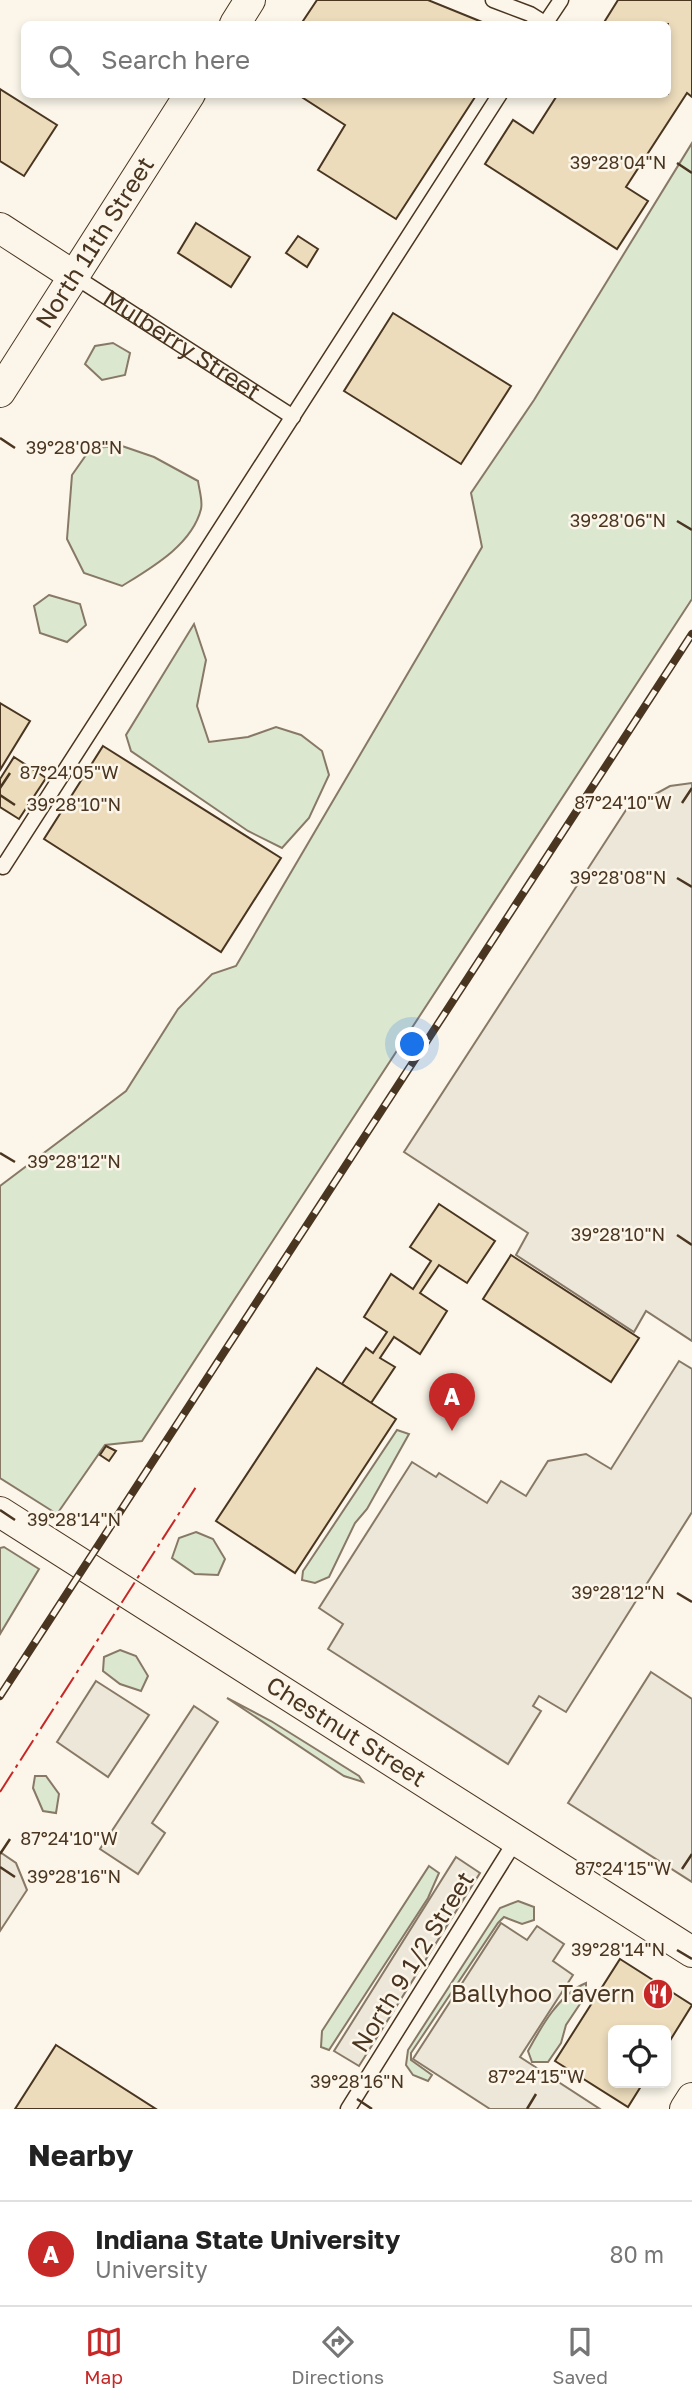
<!DOCTYPE html>
<html lang="en">
<head>
<meta charset="utf-8">
<style>
	:root { --surface:#fff; --page:#f6f6f6; --text:#222; --muted:#767676; --line:#e0e0e0; --accent:#c62828 }
	body { margin:0; font-family:"Golos Text",sans-serif; background:var(--page); color:var(--text) }
	.controls { position:absolute; right:21px; bottom:21px; display:grid; overflow:hidden; border-radius:10px; box-shadow:0 4px 10px #0003 }
	.controls button { width:63px; height:63px; display:grid; place-items:center; padding:0; border:0; border-bottom:2px solid var(--line); background:var(--surface); color:var(--text); font:35px sans-serif }
	.you { position:absolute; left:413px; top:1045px; width:24px; height:24px; margin:-18px; border:5px solid #fff; border-radius:50%; background:#1a73e8; box-shadow:0 0 0 10px #1a73e833 }
	.badge { display:grid; place-items:center; width:46px; height:46px; border-radius:50%; background:var(--accent); color:#fff; font-size:23px; font-weight:700 }
	.pin { position:absolute; translate:-50% -58px; filter:drop-shadow(0 2px 4px #0008) }
	.pin::after { content:''; position:absolute; top:37px; width:24px; height:21px; background:inherit; clip-path:polygon(0 0,100% 0,50% 100%) }
	.list { margin:0; padding:0; list-style:none }
	h2 { display:flex; justify-content:space-between; align-items:center; height:91px; margin:0; padding:0 28px; font-size:30px }
	h2 small { font-size:23px; font-weight:400; color:var(--muted) }
	.list li { display:grid; grid-template-columns:46px 1fr auto; gap:21px; align-items:center; box-sizing:border-box; height:105px; padding:0 28px; border-top:2px solid var(--line) }
	.list b { display:block; font-size:26px; white-space:nowrap }
	.list p { margin:0; font-size:23px; white-space:nowrap; color:var(--muted) }
	.list em { font-size:23px; font-style:normal; color:var(--muted) }
	.icon { flex:none; width:38px; height:38px; fill:none; stroke:currentColor; stroke-width:2; stroke-linecap:round; stroke-linejoin:round }
	.map { position:relative; flex:none; width:692px; height:2109px; overflow:hidden }
	.search { position:absolute; background:var(--surface); box-shadow:0 4px 10px #0003; left:21px; right:21px; top:21px; height:77px; display:flex; align-items:center; gap:18px; box-sizing:border-box; padding:0 24px; border-radius:10px; color:var(--muted); font-size:26px }
	.sheet { height:196px; background:var(--surface) }
	nav { display:flex; justify-content:space-around; align-items:center; box-sizing:border-box; height:98px; border-top:2px solid var(--line); background:var(--surface); font-size:19px; color:var(--muted) }
	nav a { display:grid; justify-items:center; gap:4px }
	nav .on { color:var(--accent) }
	.map>svg:first-child { display:block }
</style>
</head>
<body>
<div class="map">
<svg width="692" height="2109" viewBox="0 0 692 2109">
	<rect width="100%" height="100%" fill="#fbf6e9"/>
	<!-- green -->
	<g fill="#dce7d0" stroke="#887966" stroke-width="2">
		<path d="M692 143V599L142 1441 105 1445 57 1514 0 1478V1186L126 1091 178 1009 212 974 236 966 482 547 471 493 534 400Z"/>
		<path d="M113 343 130 353 125 375 102 380 85 364 95 346Z"/>
		<path d="M122 446 154 457 198 481C199 489 203 501 201 509 192 545 151 568 122 586L84 573 67 539 72 475 91 448Z"/>
		<path d="M49 595 80 604 86 625 67 642 40 633 34 606Z"/>
		<path d="M194 624 206 660 197 706 209 742 248 737 276 727 301 735 322 751 329 775 309 818 282 848 248 831 131 751 126 735Z"/>
		<path d="M397 1430 409 1434 367 1509 355 1523 329 1577 315 1583 302 1580 303 1571Z"/>
		<path d="M196 1532 213 1539 225 1559 218 1575 195 1574 172 1558 179 1538Z"/>
		<path d="M4 1547 39 1569 0 1634V1548Z"/>
		<path d="M120 1650 136 1656 148 1676 141 1691 120 1684 103 1671 104 1657Z"/>
		<path d="M227 1698 271 1721 359 1776 363 1782 344 1776Z"/>
		<path d="M35 1776H46L59 1794 56 1813 43 1811 33 1788Z"/>
		<path d="M429 1866 439 1873 428 1898 329 2050 321 2047 322 2031Z"/>
		<path d="M518 1901 534 1907V1920L522 1924 504 1917 498 1923 411 2053V2060L432 2075 428 2081 413 2075 406 2065 408 2050 500 1908Z"/>
		<path d="M586 1983V1995L566 2025 561 2043 548 2062H532L528 2051C541 2027 560 1993 586 1983Z"/>
	</g>
	<!-- parking -->
	<g fill="#ede7d9" stroke="#887966" stroke-width="2">
		<path d="M692 783V1341L646 1311 634 1332 516 1255 528 1233 404 1152 626 810 670 786Z"/>
		<path d="M679 1361 692 1369V1512L566 1712 539 1696 533 1706 541 1711 508 1764 328 1649 343 1624 319 1608 412 1462 436 1477 439 1473 487 1503 501 1481 526 1496 548 1461 586 1454 611 1469Z"/>
		<path d="M651 1672 692 1699V1882L568 1803Z"/>
		<path d="M96 1681 149 1715 108 1777 57 1742Z"/>
		<path d="M194 1706 218 1722 152 1823 165 1833 138 1874 100 1849Z"/>
		<path d="M0 1852 16 1863 27 1890 0 1931Z"/>
		<path d="M456 1857 480 1873 359 2066 334 2051Z"/>
		<path d="M501 1923 527 1940 537 1926 564 1944 553 1961 573 1975 520 2057 600 2109H490L413 2059Z"/>
	</g>
	<!-- building -->
	<g fill="#ecdcbc" stroke="#4a3520" stroke-width="2">
		<path d="M317 0H428L487 24H301Z"/>
		<path d="M618 0H692V97L687 93 626 187 648 201 617 249 485 164 513 120 533 133 558 94H668V24H603Z"/>
		<path d="M0 89 57 125 24 176 0 161Z"/>
		<path d="M297 94H477L396 219 318 170 345 125Z"/>
		<path d="M196 223 250 257 231 287 178 253Z"/>
		<path d="M298 236 318 249 307 267 286 253Z"/>
		<path d="M393 313 511 386 461 464 344 391Z"/>
		<path d="M0 703 30 721 0 770Z"/>
		<path d="M103 746 281 858 221 952 44 839Z"/>
		<path d="M14 757 46 778 19 819 0 807V779Z"/>
		<path d="M439 1204 495 1241 467 1283 439 1265 420 1293 447 1311 420 1354 394 1337 380 1358 395 1367 371 1403 342 1384 366 1348 373 1353 387 1332 364 1317 391 1274 413 1289 431 1261 410 1247Z"/>
		<path d="M511 1255 639 1338 611 1382 483 1299Z"/>
		<path d="M317 1368 396 1419 295 1573 216 1521Z"/>
		<path d="M106 1446 116 1451 109 1461 100 1455Z"/>
		<path d="M620 1959 692 2005 666 2047V2030H613V2083H643L628 2107 555 2061Z"/>
		<path d="M56 2045 156 2109H15Z"/>
	</g>
	<g fill="none" stroke-linecap="round" stroke-linejoin="round">
		<!-- service casing -->
		<g stroke="#4a3520" stroke-width="17">
			<g id="service">
				<path d="M493 0 530 14 546 24"/>
				<path d="M545 24 561 0"/>
				<path id="s1" d="M74 276 293 417"/>
				<path d="M0 865 3 867 500 94"/>
				<path d="M348 2109 516 1840"/>
			</g>
		</g>
		<!-- minor casing -->
		<g stroke="#4a3520" stroke-width="32">
			<g id="minor">
				<path d="M235 24 250 0"/>
				<path d="M0 228 74 276"/>
				<path id="s2" d="M0 392 190 94"/>
				<path id="s3" d="M0 1512 692 1952"/>
				<path d="M685 2109 692 2098"/>
			</g>
		</g>
		<!-- service -->
		<use href="#service" stroke="#fbf6e9" stroke-width="14"/>
		<!-- minor -->
		<use href="#minor" stroke="#fbf6e9" stroke-width="30"/>
		<!-- rail casing -->
		<g stroke="#4a3520" stroke-width="8">
			<path id="rail" d="M0 1696 692 634"/>
		</g>
		<!-- rail -->
		<use href="#rail" stroke="#fbf6e9" stroke-width="5" stroke-dasharray="16" stroke-linecap="butt"/>
		<!-- power -->
		<path stroke="#c62828" stroke-width="2" stroke-dasharray="24 5 3.5 5" stroke-linecap="butt" d="M0 1792 196 1487"/>
	</g>
	<!-- ticks -->
	<path fill="none" stroke="#4a3520" stroke-width="2.5" d="M677 163 692 173M0 438 15 448M677 521 692 530M0 788 10 773M0 795 15 805M682 803 692 788M677 878 692 887M0 1153 15 1162M677 1235 692 1245M0 1510 15 1520M677 1593 692 1602M0 1854 10 1839M0 1867 15 1877M682 1869 692 1854M677 1950 692 1959M357 2099 372 2109M527 2109 536 2094"/>
	<!-- icons -->
	<defs>
		<g id="restaurant-disc" transform="scale(1.575)"><circle r="9.5" fill="#c62828" stroke="#fbf6e9"/><path d="M-5-6h1v4h1v-4h1v4h1v-4h1v5L-1.5 .5V6h-2V.5L-5-1ZM5-6V6H3V1.5H1.5Q1.5-4 5-6Z" fill="#fff"/></g>
	</defs>
	<g fill-rule="evenodd">
		<use href="#restaurant-disc" x="658" y="1994"/>
	</g>
	<g text-anchor="middle" stroke-width="5" stroke-linejoin="round" paint-order="stroke">
		<!-- street labels -->
		<g font-size="24" fill="#4a3520" stroke="#fbf6e9">
			<text dy="8" stroke="none"><textPath href="#s2" startOffset="177">North 11th Street</textPath></text>
			<text dy="8" stroke="none"><textPath href="#s1" startOffset="128">Mulberry Street</textPath></text>
			<text dy="8" stroke="none"><textPath href="#s3" startOffset="410">Chestnut Street</textPath></text>
			<text transform="translate(413 1962) rotate(-58)" y="8">North 9 1/2 Street</text>
		</g>
		<!-- poi labels -->
		<g font-size="24" fill="#4a3520" stroke="#fbf6e9" text-anchor="end">
			<text x="635" y="2002">Ballyhoo Tavern</text>
		</g>
	</g>
	<g font-size="18" text-anchor="middle" fill="#4a3520" stroke="#fbf6e9" stroke-width="5" stroke-linejoin="round" paint-order="stroke">
		<text x="618" y="169">39°28'04"N</text>
		<text x="74" y="454">39°28'08"N</text>
		<text x="618" y="527">39°28'06"N</text>
		<text x="69" y="779">87°24'05"W</text>
		<text x="623" y="809">87°24'10"W</text>
		<text x="74" y="811">39°28'10"N</text>
		<text x="618" y="884">39°28'08"N</text>
		<text x="74" y="1168">39°28'12"N</text>
		<text x="618" y="1241">39°28'10"N</text>
		<text x="74" y="1526">39°28'14"N</text>
		<text x="618" y="1599">39°28'12"N</text>
		<text x="69" y="1845">87°24'10"W</text>
		<text x="623" y="1875">87°24'15"W</text>
		<text x="74" y="1883">39°28'16"N</text>
		<text x="618" y="1956">39°28'14"N</text>
		<text x="536" y="2083">87°24'15"W</text>
		<text x="357" y="2088">39°28'16"N</text>
	</g>
</svg>
<div class="controls">
<button><svg class="icon" aria-label="locate" viewBox="0 0 24 24"><circle cx="12" cy="12" r="6"/><path d="M12 2v4M12 18v4M2 12h4M18 12h4"/></svg></button>
</div>
<div class="you"></div>
<div class="pin badge" style="left:452px;top:1431px">A</div>
<div class="search"><svg class="icon" aria-label="search" viewBox="0 0 24 24"><circle cx="10" cy="10" r="6"/><path d="M15 15l6 6"/></svg>Search here</div>
</div>
<section class="sheet">
<h2>Nearby<small></small></h2>
<ul class="list">
<li><span class="badge">A</span><div><b>Indiana State University</b><p>University</p></div><em>80 m</em></li>
</ul>
</section>
<nav>
<a class="on"><svg class="icon" aria-label="map" viewBox="0 0 24 24"><path d="M3 6l6-2 6 2 6-2v14l-6 2-6-2-6 2zM9 4v14M15 6v14"/></svg>Map</a>
<a><svg class="icon" aria-label="directions" viewBox="0 0 24 24"><path d="M12 3l9 9-9 9-9-9zM9 14v-3h6M13 9l2 2-2 2"/></svg>Directions</a>
<a><svg class="icon" aria-label="saved" viewBox="0 0 24 24"><path d="M7 4h10v16l-5-4-5 4z"/></svg>Saved</a>
</nav>
</body>
</html>
